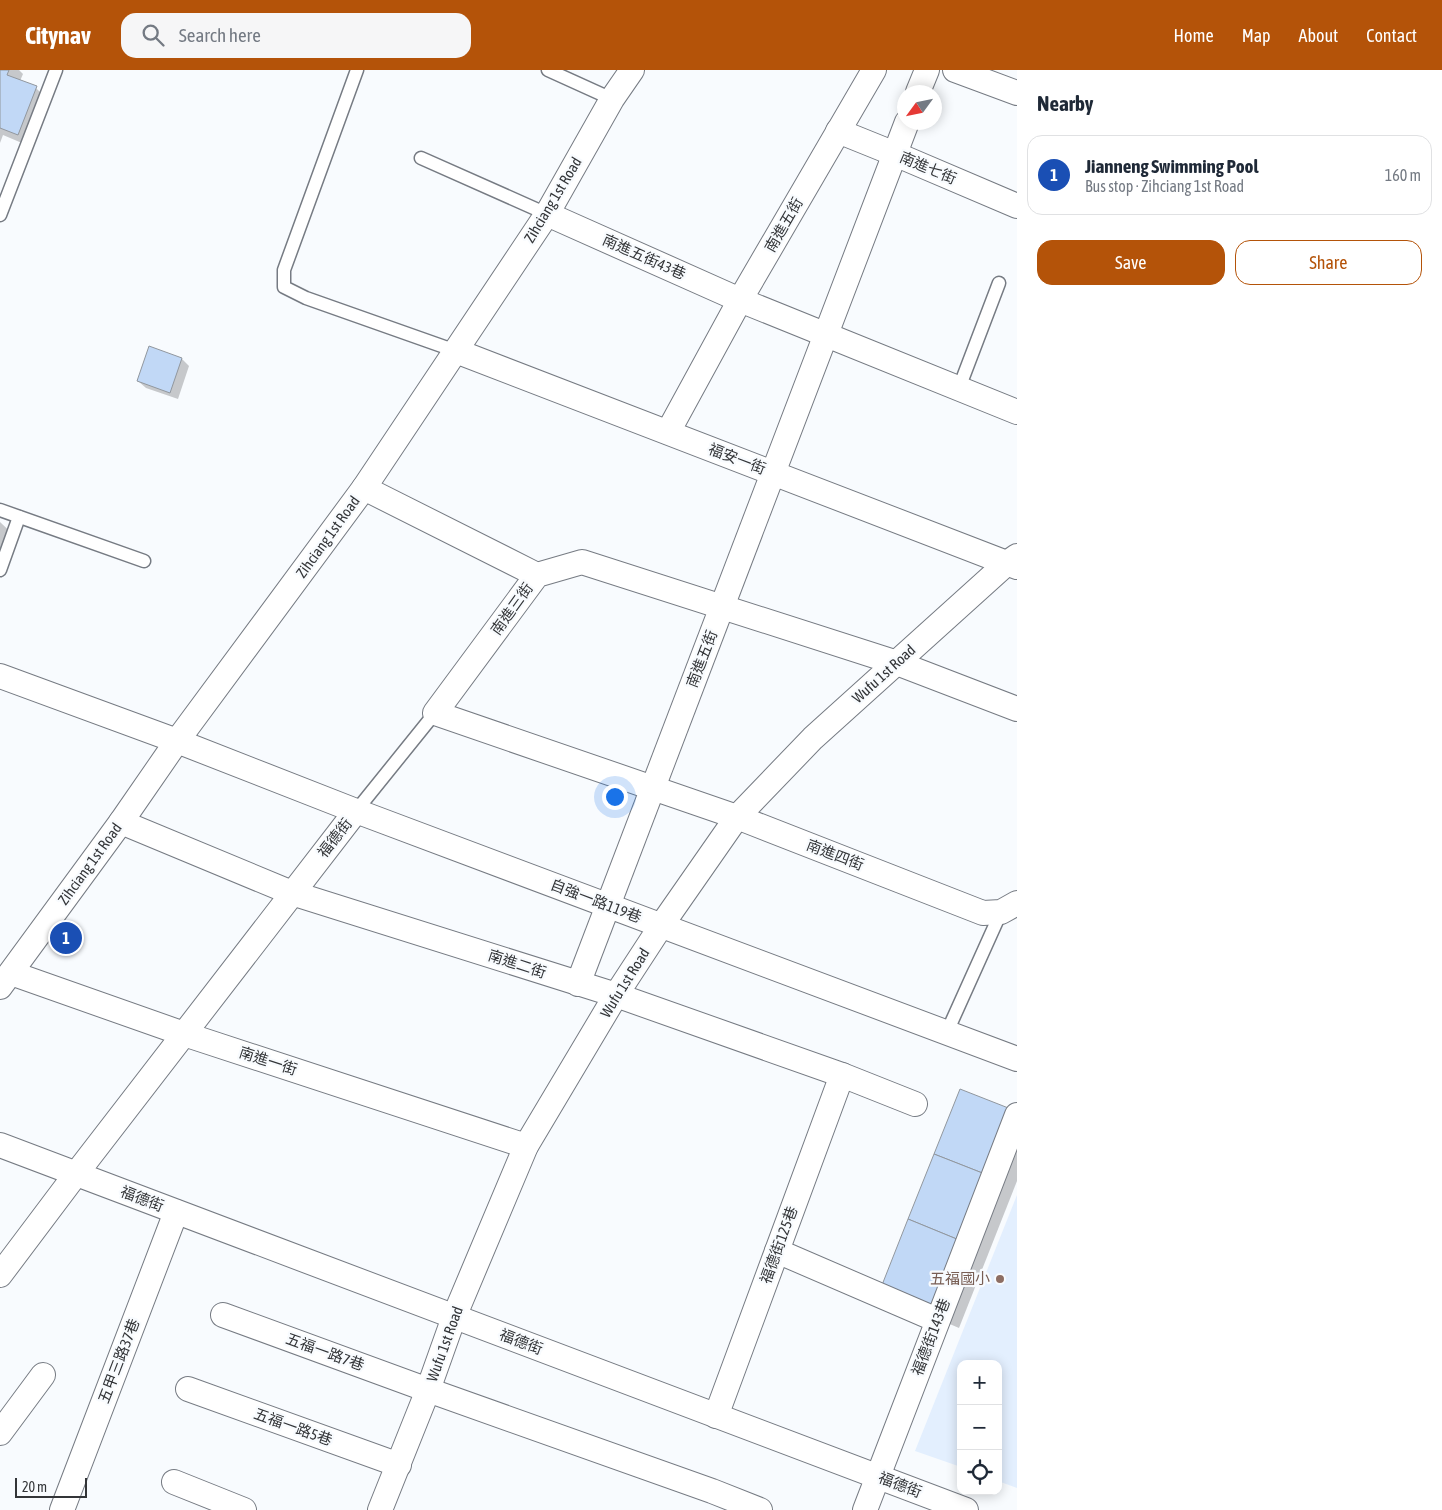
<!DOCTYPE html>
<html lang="en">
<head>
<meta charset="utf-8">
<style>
	:root { --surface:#fff; --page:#f6f6f7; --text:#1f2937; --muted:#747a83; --line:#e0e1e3; --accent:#b45309 }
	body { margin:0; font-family:"Asap Condensed","Noto Sans TC",sans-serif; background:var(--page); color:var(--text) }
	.controls { position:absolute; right:15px; bottom:15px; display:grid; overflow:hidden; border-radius:10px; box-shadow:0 2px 12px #0003 }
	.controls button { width:45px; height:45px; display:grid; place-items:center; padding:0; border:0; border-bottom:1px solid var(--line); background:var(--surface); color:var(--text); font:25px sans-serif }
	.compass { position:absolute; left:897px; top:15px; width:45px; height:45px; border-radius:50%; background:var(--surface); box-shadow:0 2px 12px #0003; rotate:237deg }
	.scale { position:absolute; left:15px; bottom:12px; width:72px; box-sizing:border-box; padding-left:5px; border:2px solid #333538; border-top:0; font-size:14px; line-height:18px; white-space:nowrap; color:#333538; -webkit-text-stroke:4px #f8fbfe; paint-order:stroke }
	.you { position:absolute; left:614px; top:726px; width:18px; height:18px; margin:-12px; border:4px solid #fff; border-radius:50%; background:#1a73e8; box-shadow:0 0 0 8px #1a73e833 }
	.badge { display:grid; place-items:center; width:32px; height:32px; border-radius:50%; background:var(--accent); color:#fff; font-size:16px; font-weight:700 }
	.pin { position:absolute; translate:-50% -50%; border:2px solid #fff; box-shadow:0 1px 5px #0006 }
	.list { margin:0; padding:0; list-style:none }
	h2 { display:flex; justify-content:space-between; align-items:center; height:65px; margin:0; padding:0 20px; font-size:21px }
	h2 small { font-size:16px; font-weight:400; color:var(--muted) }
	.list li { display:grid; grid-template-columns:32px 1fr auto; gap:15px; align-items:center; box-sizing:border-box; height:80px; margin:0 10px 10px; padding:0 10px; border:1px solid var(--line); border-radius:15px }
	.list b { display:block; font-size:19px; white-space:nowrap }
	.list p { margin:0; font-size:16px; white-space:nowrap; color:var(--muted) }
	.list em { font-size:16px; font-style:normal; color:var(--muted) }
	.actions { display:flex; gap:10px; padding:15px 20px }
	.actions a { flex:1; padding:11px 0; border:1px solid var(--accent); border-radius:15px; text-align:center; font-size:18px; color:var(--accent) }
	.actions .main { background:var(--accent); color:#fff }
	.icon { flex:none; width:28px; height:28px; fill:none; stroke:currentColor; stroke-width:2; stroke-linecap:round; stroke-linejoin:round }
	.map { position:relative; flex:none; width:1017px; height:1440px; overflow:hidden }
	header { display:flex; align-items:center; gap:30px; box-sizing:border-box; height:70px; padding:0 25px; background:var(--accent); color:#fff }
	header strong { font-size:24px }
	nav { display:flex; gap:28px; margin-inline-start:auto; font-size:18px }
	.search { width:350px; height:45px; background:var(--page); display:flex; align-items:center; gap:12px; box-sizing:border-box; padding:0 18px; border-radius:15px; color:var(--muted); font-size:19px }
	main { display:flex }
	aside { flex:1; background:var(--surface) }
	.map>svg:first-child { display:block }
</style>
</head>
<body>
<header>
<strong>Citynav</strong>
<div class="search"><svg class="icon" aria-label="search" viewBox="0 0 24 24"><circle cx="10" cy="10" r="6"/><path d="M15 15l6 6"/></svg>Search here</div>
<nav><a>Home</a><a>Map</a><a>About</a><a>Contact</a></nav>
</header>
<main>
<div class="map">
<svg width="1017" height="1440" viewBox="0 0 1017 1440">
	<rect width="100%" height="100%" fill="#f8fbfe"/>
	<!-- built -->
	<path fill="#e3effe" d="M1017 1125V1418L998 1411V1294H961V1397L915 1381Z"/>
	<!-- shadow -->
	<g fill="#0003">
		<path d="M0 0H19L23 4 20 11 36 18 47 29 29 76 3 65 0 73Z"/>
		<path d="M182 289 189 296 178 329 146 318 138 311Z"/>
		<path d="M0 452 16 467 2 508 0 507Z"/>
		<path d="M1017 1044V1111L959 1258 905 1235Z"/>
	</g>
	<!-- building -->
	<g fill="#c1d8f6" stroke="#91979e">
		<path d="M0 0H9L7 5 37 16 18 65 0 58Z"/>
		<path d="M149 276 182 288 170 323 137 311Z"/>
		<path d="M960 1019 1016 1041 990 1106 934 1084Z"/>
		<path d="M934 1084 990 1106 964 1172 908 1149Z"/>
		<path d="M908 1149 964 1172 938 1237 882 1215Z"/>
	</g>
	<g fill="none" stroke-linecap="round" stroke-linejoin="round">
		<!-- service casing -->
		<g stroke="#767b83" stroke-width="15">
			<g id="service">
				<path d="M357 0 284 200V217L306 228 456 281"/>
				<path d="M548 0 612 29"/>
				<path d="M421 88 547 144"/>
				<path d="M0 145 56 0"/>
				<path d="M959 318 999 213"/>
				<path d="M0 440 144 491"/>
				<path d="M0 500 19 447"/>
				<path d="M356 741 435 643"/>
				<path d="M947 962 1001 842"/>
			</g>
		</g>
		<!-- minor casing -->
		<g stroke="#767b83" stroke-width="26">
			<g id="minor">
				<path d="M955 0 1017 23"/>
				<path d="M918 22 927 0"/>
				<path d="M838 61 895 84 1017 136"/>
				<path d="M547 144 740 230 1017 342"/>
				<path d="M456 281 1017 497"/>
				<path d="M668 362 740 230 874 0"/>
				<path d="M364 418 537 505"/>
				<path d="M0 606 177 671 356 741 1017 989"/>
				<path d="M1017 639 897 593 582 492 537 505 435 643 737 747 983 843 1001 842 1017 833"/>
				<path d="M121 752 292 823 616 925 842 1005 915 1034"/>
				<path d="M11 903 184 964 526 1076"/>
				<path d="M578 914 907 52"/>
				<path d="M0 917 121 752 177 671 364 418 547 144 612 29 632 0"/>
				<path d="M0 1075 966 1440"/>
				<path d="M777 1181 937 1250"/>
				<path d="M0 1205 76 1104 356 741"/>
				<path d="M223 1245 428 1320 712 1421 760 1440"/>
				<path d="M188 1319 399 1395"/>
				<path d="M716 1346 842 1005"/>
				<path d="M0 1363 43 1305"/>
				<path d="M174 1412 244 1440"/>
				<path d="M62 1440 176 1142"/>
				<path d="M380 1440 428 1320 454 1247 526 1076 616 925 661 856 737 747 813 668 1007 493 1017 486"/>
				<path d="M865 1440 1017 1045"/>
			</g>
		</g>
		<!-- service -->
		<use href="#service" stroke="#fff" stroke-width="12"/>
		<!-- minor -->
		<use href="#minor" stroke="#fff" stroke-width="24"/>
	</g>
	<!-- markers -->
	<circle fill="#8d6e63" stroke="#f8fbfe" stroke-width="2" cx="1000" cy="1209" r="5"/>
	<g text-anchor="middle" stroke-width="4.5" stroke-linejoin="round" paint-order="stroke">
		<!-- street labels -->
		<g font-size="15" fill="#333538" stroke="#f8fbfe">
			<text transform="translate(928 98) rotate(23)" y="5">南進七街</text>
			<text transform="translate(553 130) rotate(-59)" y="5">Zihciang 1st Road</text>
			<text transform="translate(784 155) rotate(-60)" y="5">南進五街</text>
			<text transform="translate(644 187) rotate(24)" y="5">南進五街43巷</text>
			<text transform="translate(737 389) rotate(21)" y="5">福安一街</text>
			<text transform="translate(328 467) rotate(-54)" y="5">Zihciang 1st Road</text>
			<text transform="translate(512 539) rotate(-54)" y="5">南進三街</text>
			<text transform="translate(702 589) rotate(-69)" y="5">南進五街</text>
			<text transform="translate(884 604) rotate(-42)" y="5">Wufu 1st Road</text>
			<text transform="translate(335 768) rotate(-52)" y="5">福德街</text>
			<text transform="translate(835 785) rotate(21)" y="5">南進四街</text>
			<text transform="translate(90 794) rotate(-54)" y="5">Zihciang 1st Road</text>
			<text transform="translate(596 831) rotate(21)" y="5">自強一路119巷</text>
			<text transform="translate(517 894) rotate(18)" y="5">南進二街</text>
			<text transform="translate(625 913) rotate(-58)" y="5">Wufu 1st Road</text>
			<text transform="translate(268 991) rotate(18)" y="5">南進一街</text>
			<text transform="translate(142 1129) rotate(21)" y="5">福德街</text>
			<text transform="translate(779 1175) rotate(-70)" y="5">福德街125巷</text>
			<text transform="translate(931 1267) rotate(-69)" y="5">福德街143巷</text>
			<text transform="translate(521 1272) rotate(21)" y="5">福德街</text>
			<text transform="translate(445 1274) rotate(-70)" y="5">Wufu 1st Road</text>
			<text transform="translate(325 1282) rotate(20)" y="5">五福一路7巷</text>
			<text transform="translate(119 1291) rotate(-69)" y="5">五甲三路37巷</text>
			<text transform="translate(293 1357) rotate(20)" y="5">五福一路5巷</text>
			<text transform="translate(900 1415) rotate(21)" y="5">福德街</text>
		</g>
		<!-- education labels -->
		<g font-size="15" fill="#785e54" stroke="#f8fbfe" text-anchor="end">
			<text x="990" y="1214">五福國小</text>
		</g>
	</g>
</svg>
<div class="controls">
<button>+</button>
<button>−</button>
<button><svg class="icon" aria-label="locate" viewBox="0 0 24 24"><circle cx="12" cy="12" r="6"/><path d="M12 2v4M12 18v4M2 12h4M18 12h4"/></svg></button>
</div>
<svg class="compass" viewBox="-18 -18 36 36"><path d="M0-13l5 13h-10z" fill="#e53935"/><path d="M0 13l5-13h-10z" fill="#747a83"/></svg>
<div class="scale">20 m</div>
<div class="you"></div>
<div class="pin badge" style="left:66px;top:868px;background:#1a4fb4">1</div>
</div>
<aside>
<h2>Nearby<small></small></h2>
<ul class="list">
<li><span class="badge" style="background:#1a4fb4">1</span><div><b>Jianneng Swimming Pool</b><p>Bus stop · Zihciang 1st Road</p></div><em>160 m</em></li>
</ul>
<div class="actions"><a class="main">Save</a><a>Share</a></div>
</aside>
</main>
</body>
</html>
